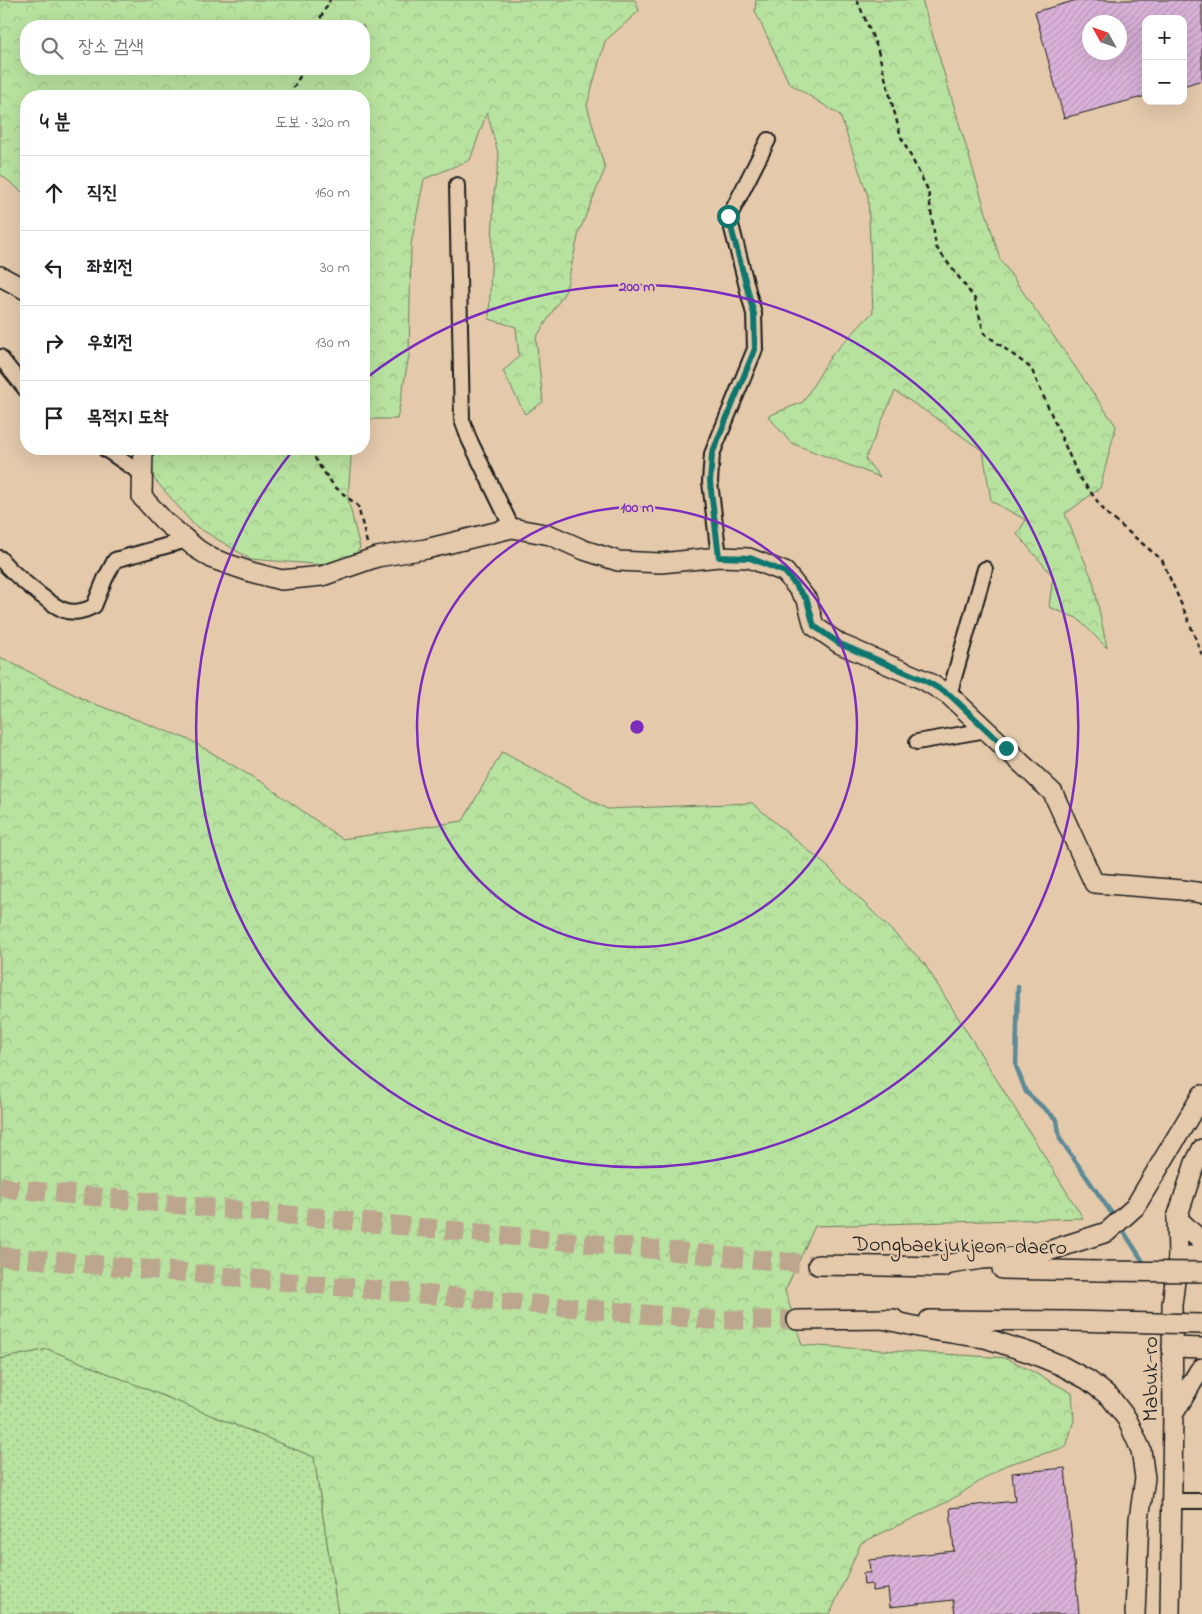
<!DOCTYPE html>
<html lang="ko">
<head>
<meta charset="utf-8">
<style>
	:root { --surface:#fff; --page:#f2f2f2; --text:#202124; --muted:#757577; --line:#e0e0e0 }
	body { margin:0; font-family:"Indie Flower","Poor Story",sans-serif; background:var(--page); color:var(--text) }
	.controls { position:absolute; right:15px; top:15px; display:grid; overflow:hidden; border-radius:10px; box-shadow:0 5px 20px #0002 }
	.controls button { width:45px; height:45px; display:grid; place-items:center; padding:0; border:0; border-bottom:1px solid var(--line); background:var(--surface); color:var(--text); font:25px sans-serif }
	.compass { position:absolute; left:1082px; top:15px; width:45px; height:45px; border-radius:50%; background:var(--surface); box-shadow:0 5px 20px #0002; rotate:310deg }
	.stop { position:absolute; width:15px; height:15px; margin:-11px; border:4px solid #0f766e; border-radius:50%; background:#fff }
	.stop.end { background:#0f766e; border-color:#fff; box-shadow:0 1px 5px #0008 }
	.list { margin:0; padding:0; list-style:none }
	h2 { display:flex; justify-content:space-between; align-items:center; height:65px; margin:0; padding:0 20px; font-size:21px }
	h2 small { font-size:16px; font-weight:400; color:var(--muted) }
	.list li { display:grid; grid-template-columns:32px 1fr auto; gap:15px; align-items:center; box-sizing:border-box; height:75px; padding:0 20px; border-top:1px solid var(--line) }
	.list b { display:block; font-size:19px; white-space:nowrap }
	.list em { font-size:16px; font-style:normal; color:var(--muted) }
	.icon { flex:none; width:28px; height:28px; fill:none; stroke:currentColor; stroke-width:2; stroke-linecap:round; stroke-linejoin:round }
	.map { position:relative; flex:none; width:1202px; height:1614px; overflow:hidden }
	.search { position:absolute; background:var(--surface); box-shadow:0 5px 20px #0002; left:20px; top:20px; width:350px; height:55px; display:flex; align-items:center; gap:12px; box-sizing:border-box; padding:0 18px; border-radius:20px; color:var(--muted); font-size:19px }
	.panel { position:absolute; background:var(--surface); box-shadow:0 5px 20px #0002; left:20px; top:90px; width:350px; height:365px; border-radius:20px }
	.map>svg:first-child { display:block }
</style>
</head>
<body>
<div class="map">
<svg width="1202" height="1614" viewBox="0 0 1202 1614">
	<defs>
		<pattern id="green-dots" width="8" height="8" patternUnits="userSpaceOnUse" patternTransform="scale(1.25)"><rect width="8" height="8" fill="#b8e29f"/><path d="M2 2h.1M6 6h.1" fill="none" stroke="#9ec188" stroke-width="1.8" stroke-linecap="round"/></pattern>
		<pattern id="forest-crowns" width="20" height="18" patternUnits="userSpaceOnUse" patternTransform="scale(1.25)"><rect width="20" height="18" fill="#b8e29f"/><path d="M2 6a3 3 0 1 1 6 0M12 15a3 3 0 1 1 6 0" fill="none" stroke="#9ec188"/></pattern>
		<pattern id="building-hatch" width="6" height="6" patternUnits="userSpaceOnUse" patternTransform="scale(1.25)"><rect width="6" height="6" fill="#dab2d9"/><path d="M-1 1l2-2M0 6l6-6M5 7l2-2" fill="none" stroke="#ba98ba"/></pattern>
	</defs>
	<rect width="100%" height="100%" fill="#e4c9ab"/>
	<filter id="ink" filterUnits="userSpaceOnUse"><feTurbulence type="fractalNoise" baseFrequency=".02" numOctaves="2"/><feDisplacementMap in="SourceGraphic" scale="10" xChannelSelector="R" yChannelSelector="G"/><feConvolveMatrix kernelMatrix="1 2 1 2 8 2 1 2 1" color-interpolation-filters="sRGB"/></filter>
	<g filter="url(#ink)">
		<!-- green -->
		<path fill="url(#green-dots)" stroke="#6a7f5e" d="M48 1349 314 1457 338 1614H0V1359Z"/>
		<!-- forest -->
		<g fill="url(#forest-crowns)" stroke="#6a7f5e" fill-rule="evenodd">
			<path d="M0 0H635L639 11 605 41 587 105 605 169 579 232 566 290 536 338 543 402 525 414 503 371 519 357 516 327 489 319 494 194 499 157 487 112 470 160 424 179 411 244 409 356 397 419H364V96H26V195L0 174ZM364 26V69H26V26Z"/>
			<path d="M756 0H922L1000 259 1116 426 1100 488 1065 514 1093 581 1107 648 1077 618 1049 607 1053 576 1017 534 1026 520 991 501 983 451 939 420 895 391 865 459 880 477 791 443 768 416 803 402 831 356 873 312 868 196 840 115 789 83 755 11Z"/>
			<path d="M151 449H348L351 456 348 499 360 548 352 558 327 565 250 559 194 525 151 475Z"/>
			<path d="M0 657 87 701 190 740 266 785 342 839 463 821 502 752 607 809 752 803 828 867 924 963 1083 1218 815 1226 785 1291 802 1345 1007 1358 1072 1393 1074 1420 1066 1447 1006 1465 947 1502 861 1543 830 1614H338L314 1457 48 1349 0 1359Z"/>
		</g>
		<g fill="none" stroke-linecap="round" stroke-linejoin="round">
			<!-- stream -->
			<g stroke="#5d8a96" stroke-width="4.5">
				<path d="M1018 987 1016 1066 1026 1092 1057 1120 1060 1139 1115 1218"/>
				<path d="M1120 1226 1146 1266"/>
			</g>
		</g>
		<!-- building -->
		<g fill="url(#building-hatch)" stroke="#1c1c1c" fill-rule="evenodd">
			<path d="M1077 0H1202V80L1183 86V19H1146V96L1064 118 1035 12ZM1090 22H1120V52H1090Z"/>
			<path d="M1065 1468 1079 1614H1012V1612L994 1614H955L953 1600 890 1607 888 1589 872 1591V1584L864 1585 863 1573H870L869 1560 954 1551 950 1508 1015 1501 1012 1473Z"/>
		</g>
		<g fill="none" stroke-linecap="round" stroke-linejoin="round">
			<!-- secondary-tunnel -->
			<g stroke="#bca68e" stroke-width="19" stroke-dasharray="19 9" stroke-linecap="butt">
				<path d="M0 1185 13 1189 818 1265"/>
				<path d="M0 1256 710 1320H797"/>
			</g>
			<!-- street casing -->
			<g stroke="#1c1c1c" stroke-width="18">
				<g id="street">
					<path d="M457 185 462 420 469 439 512 528"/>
					<path d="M0 357 26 390"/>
					<path d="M105 449 142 474"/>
					<path d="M719 557 710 482 712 454 755 349 754 314 729 217 768 140"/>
					<path d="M0 558C8 570 50 605 64 610 73 614 85 611 94 606L105 579 115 560 187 540"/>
					<path d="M949 695 985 569"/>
					<path d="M917 742 987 730"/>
					<path d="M1172 1501H1202"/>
				</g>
			</g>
			<!-- secondary casing -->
			<g stroke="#1c1c1c" stroke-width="22">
				<g id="secondary">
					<path d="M0 276 26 290"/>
					<path d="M143 449 142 497 164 521 197 549 213 559 251 572 281 580 322 576 377 557 426 549 512 528 550 535 584 550 618 561 661 563 719 557 749 558 785 572 807 600 814 626 840 644 924 680 949 695 1053 793 1094 883 1182 890 1202 893"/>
					<path d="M1177 1218 1202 1242"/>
					<path d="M1178 1257 1202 1255"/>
					<path d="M818 1265 944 1267"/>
					<path d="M931 1267 982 1259 1033 1256 1107 1232 1135 1207 1202 1095"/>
					<path d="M1002 1269 1100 1271"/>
					<path d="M883 1319 932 1330 985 1338 1031 1353 1060 1365 1088 1380 1110 1397 1127 1419 1141 1450 1145 1478 1139 1519 1135 1614"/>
					<path d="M797 1320 894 1319"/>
					<path d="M929 1320 1066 1321"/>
					<path d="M1172 1347 1202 1348"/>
					<path d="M1174 1413 1199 1371 1202 1368"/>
					<path d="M1170 1614 1173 1414 1172 1305 1178 1257 1177 1218 1195 1163 1202 1149"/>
				</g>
			</g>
			<!-- path -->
			<g stroke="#1c1c1c" stroke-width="2.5" stroke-dasharray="5 4" stroke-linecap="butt">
				<path d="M857 0 877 47 901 137 928 190 936 247 975 299 984 333 1031 368 1078 475 1106 513 1162 560 1190 624 1202 655"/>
				<path d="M316 26 330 0"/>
				<path d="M289 96 304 69"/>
				<path d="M311 449 318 464 335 487 358 506 367 543"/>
			</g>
			<!-- street -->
			<use href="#street" stroke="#e4c9ab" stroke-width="14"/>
			<!-- secondary -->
			<use href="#secondary" stroke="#e4c9ab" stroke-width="19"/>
			<!-- secondary-bridge casing -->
			<g stroke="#1c1c1c" stroke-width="22" stroke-linecap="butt">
				<g id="secondary-bridge">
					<path d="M1100 1271 1202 1272"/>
					<path d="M1066 1321 1202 1324"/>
				</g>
			</g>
			<!-- secondary-bridge -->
			<use href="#secondary-bridge" stroke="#e4c9ab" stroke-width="19"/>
		</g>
	</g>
	<g fill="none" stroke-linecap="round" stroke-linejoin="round" filter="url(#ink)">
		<!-- route -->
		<path stroke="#0f766e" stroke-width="6" d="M728 216 754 314 755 349 712 454 710 482 719 557 750 558 785 572 807 600 814 626 840 644 924 680 950 695 1006 748"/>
	</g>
	<!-- distance rings -->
	<g fill="none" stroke="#7b2cbf" stroke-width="2.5">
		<circle cx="637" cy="727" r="220"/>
		<path d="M365 379A441 441 0 1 1 294 449"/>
	</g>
	<g text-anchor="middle" stroke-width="4" stroke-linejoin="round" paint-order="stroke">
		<!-- street labels -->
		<g font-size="22" fill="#1c1c1c" stroke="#e4c9ab">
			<text transform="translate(960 1244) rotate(1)" y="8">Dongbaekjukjeon-daero</text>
			<text transform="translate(1149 1379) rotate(-90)" y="8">Mabuk-ro</text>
		</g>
	</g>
	<circle cx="637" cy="727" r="8" fill="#7b2cbf" stroke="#e4c9ab" stroke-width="2.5"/>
	<g font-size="15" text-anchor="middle" font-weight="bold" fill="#7b2cbf" stroke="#e4c9ab" stroke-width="4" stroke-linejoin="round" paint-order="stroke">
		<text x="637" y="291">200 m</text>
		<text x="637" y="512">100 m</text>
	</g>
</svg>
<div class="controls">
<button>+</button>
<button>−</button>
</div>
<svg class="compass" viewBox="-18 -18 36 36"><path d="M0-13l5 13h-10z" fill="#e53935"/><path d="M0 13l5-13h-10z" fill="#757577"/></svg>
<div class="stop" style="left:728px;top:216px"></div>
<div class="stop end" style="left:1006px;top:748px"></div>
<div class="search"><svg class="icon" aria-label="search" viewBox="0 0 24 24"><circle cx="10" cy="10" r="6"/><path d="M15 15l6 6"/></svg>장소 검색</div>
<section class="panel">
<h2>4 분<small>도보 · 320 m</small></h2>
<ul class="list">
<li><svg class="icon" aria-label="ahead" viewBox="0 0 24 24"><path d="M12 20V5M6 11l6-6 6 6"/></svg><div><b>직진</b></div><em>160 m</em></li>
<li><svg class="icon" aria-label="left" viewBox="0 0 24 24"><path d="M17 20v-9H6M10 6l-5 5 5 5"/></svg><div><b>좌회전</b></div><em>30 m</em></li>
<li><svg class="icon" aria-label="right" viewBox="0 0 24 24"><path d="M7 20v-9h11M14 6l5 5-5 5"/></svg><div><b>우회전</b></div><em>130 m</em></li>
<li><svg class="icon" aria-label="arrive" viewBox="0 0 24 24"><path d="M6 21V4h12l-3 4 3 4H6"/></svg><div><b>목적지 도착</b></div></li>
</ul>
</section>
</div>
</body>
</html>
